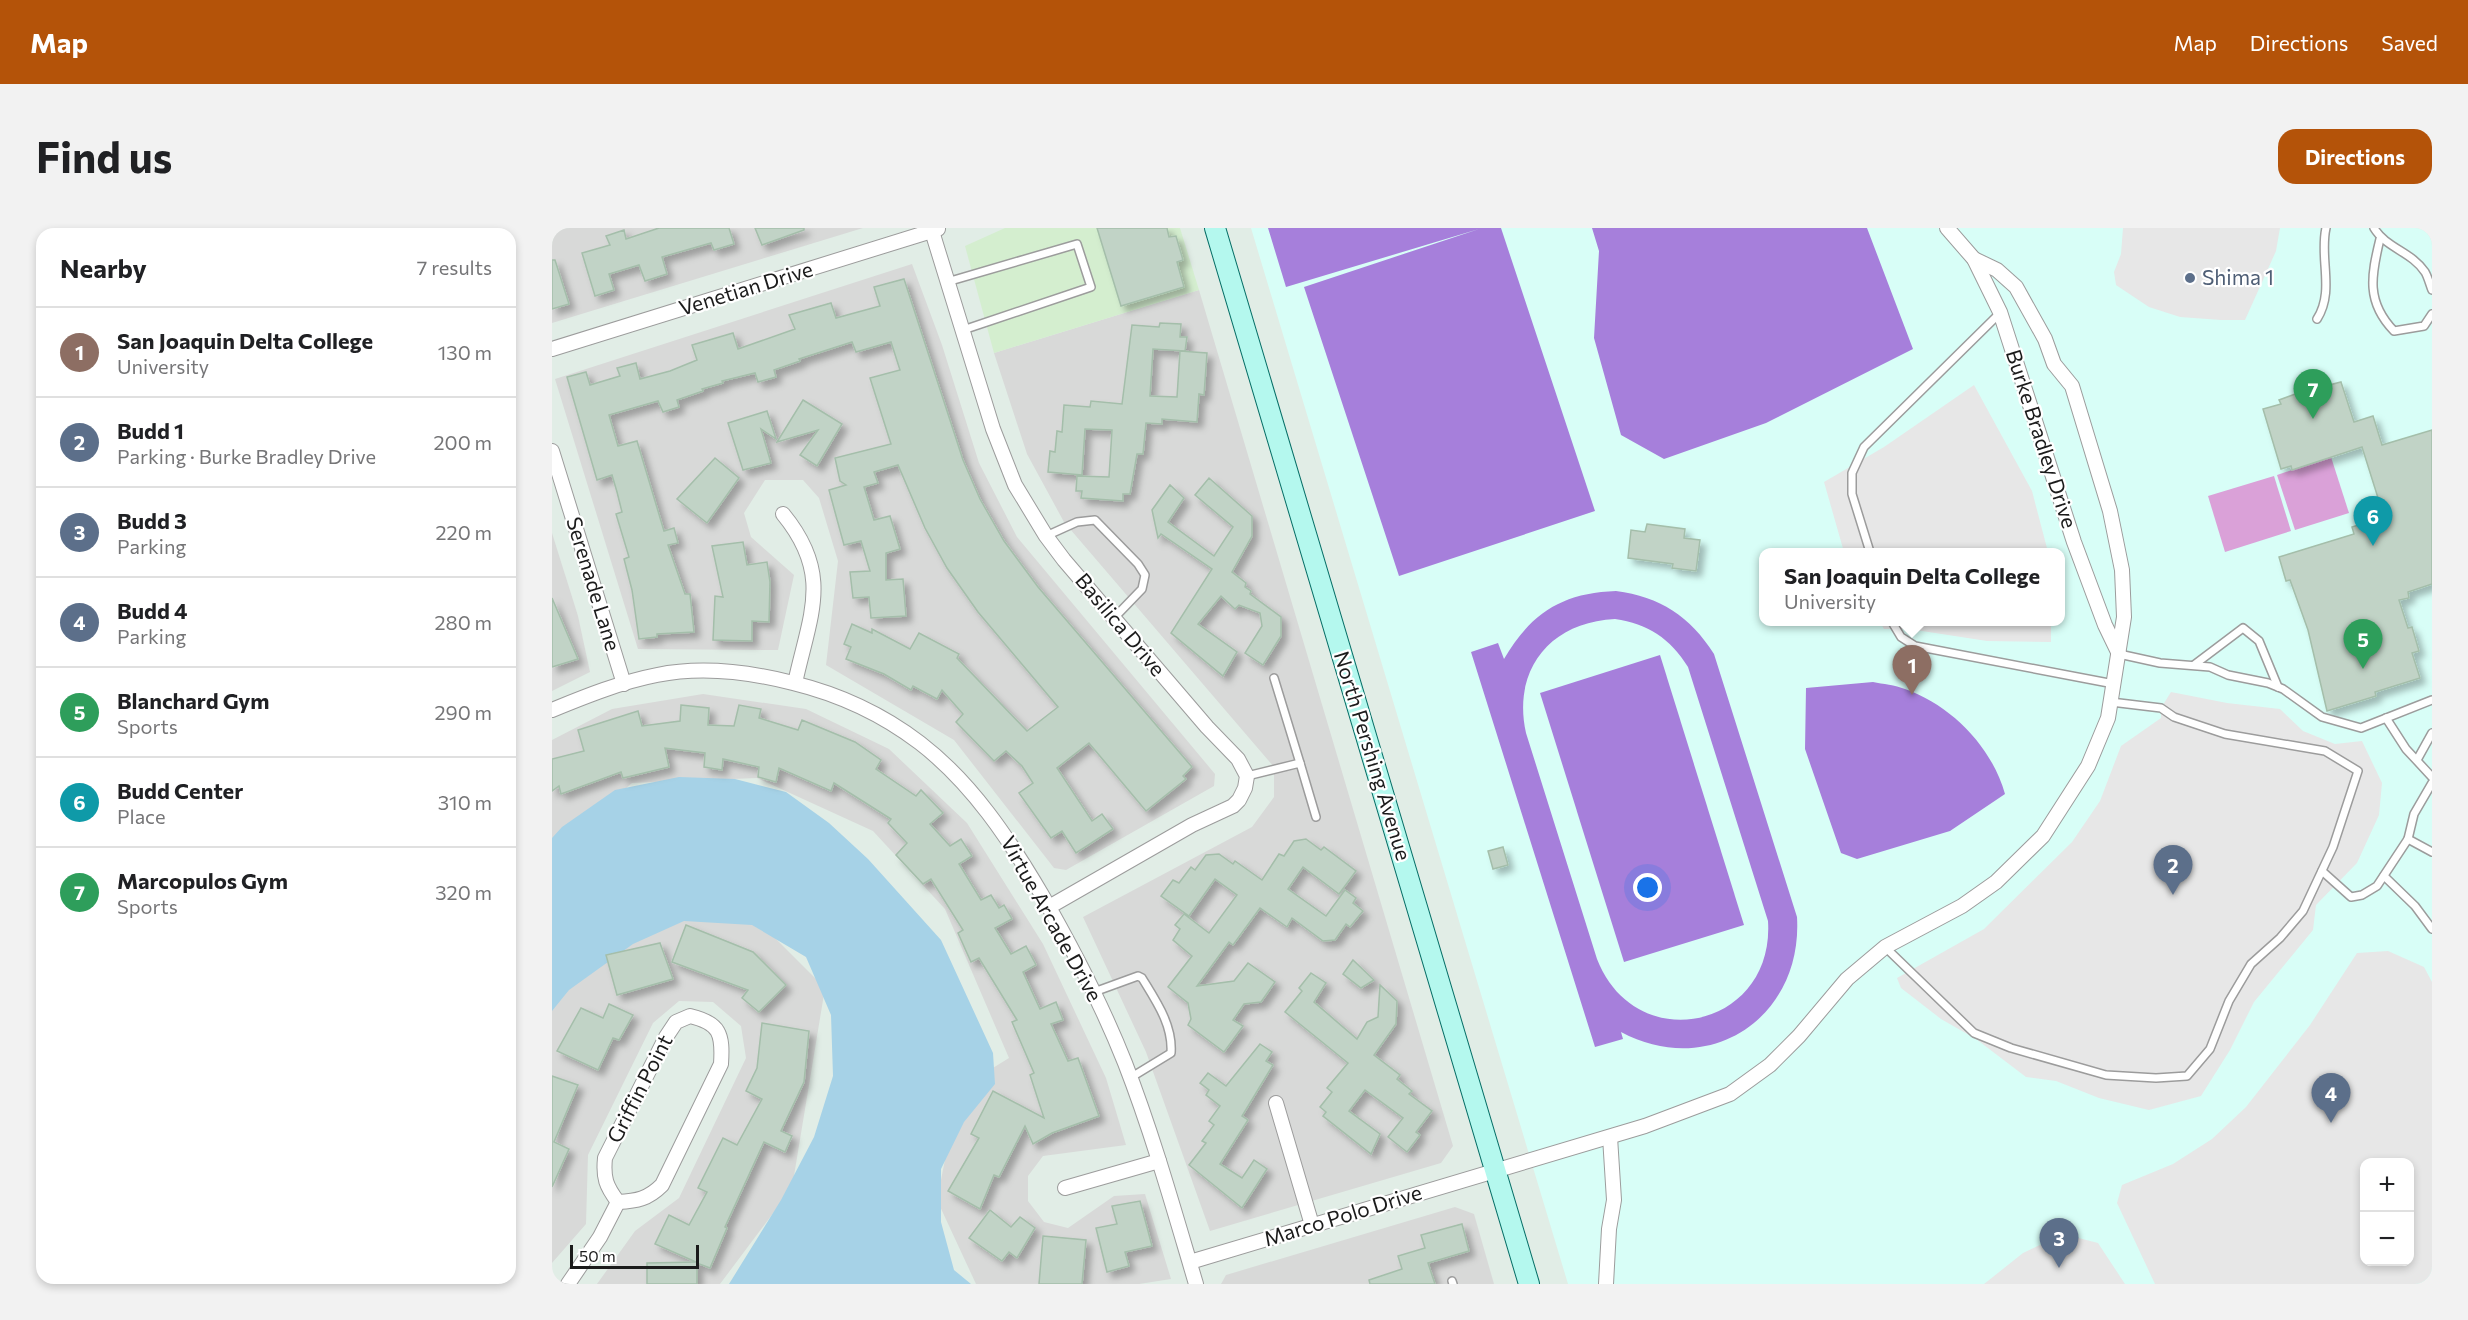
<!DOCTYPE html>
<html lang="en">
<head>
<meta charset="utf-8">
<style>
	:root { --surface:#fff; --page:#f2f2f2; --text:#202124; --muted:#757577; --line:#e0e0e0; --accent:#b45309 }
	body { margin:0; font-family:Commissioner,sans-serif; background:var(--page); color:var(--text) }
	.controls { position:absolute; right:18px; bottom:18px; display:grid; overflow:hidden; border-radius:12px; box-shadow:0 3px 9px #0003 }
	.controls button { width:54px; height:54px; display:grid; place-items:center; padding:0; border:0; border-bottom:2px solid var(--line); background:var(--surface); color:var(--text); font:30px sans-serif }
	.scale { position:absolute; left:18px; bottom:15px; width:129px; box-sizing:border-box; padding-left:6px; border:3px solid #1b1b1b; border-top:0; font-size:16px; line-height:21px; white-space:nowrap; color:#1b1b1b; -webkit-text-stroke:4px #fff; paint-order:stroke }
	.you { position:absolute; left:1096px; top:660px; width:21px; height:21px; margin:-15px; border:4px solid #fff; border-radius:50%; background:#1a73e8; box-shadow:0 0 0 9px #1a73e833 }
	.badge { display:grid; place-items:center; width:39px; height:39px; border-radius:50%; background:var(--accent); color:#fff; font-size:20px; font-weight:700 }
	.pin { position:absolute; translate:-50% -50px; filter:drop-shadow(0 2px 3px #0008) }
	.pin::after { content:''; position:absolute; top:32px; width:21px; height:18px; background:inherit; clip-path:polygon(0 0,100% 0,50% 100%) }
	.popup { position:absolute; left:1207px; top:320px; width:306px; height:78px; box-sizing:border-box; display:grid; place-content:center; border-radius:12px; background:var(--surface); filter:drop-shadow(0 2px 4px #0005); font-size:20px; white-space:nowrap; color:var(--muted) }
	.popup b { font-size:22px; color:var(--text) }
	.popup::after { content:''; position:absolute; left:50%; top:100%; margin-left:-12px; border:12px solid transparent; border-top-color:var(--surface) }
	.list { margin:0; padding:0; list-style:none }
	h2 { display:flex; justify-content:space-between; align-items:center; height:78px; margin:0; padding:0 24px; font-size:26px }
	h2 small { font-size:20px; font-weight:400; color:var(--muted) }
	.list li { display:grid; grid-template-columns:39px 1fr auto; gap:18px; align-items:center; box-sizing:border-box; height:90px; padding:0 24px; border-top:2px solid var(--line) }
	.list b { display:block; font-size:22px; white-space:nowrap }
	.list p { margin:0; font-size:20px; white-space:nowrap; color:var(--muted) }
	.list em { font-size:20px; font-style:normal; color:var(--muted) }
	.map { position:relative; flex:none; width:1880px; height:1056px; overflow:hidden; border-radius:18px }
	header { display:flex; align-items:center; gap:36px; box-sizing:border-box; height:84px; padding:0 30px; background:var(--accent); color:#fff }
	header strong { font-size:28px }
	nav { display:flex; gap:33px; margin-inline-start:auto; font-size:21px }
	.intro { display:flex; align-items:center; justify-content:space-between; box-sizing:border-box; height:144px; padding:0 36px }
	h1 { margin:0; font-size:42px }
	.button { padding:15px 27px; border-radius:18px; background:var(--accent); color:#fff; font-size:21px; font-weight:700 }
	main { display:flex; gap:36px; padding:0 36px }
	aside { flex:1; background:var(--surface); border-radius:18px; box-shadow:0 3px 9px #0003 }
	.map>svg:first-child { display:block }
</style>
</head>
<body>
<header>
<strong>Map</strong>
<nav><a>Map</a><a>Directions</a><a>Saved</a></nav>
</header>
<div class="intro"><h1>Find us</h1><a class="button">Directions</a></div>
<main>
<aside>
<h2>Nearby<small>7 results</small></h2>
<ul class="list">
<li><span class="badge" style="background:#8d6e63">1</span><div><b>San Joaquin Delta College</b><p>University</p></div><em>130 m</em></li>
<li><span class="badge" style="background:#5c6f8a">2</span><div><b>Budd 1</b><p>Parking · Burke Bradley Drive</p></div><em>200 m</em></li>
<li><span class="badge" style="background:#5c6f8a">3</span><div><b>Budd 3</b><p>Parking</p></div><em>220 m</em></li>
<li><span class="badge" style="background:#5c6f8a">4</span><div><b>Budd 4</b><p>Parking</p></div><em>280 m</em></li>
<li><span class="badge" style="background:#2e9e5b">5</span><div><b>Blanchard Gym</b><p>Sports</p></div><em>290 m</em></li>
<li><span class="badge" style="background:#0f9aa8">6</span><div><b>Budd Center</b><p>Place</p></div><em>310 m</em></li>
<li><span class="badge" style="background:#2e9e5b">7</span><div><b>Marcopulos Gym</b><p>Sports</p></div><em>320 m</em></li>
</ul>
</aside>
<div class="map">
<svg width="1880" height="1056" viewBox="0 0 1880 1056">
	<defs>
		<filter id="shadow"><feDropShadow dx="5.5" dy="5.5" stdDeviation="3" flood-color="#0004"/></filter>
	</defs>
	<rect width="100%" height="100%" fill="#e1ede6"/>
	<!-- residential -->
	<g fill="#d8d9d8">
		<path d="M0 0H311L0 95Z"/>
		<path d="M360 36 390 117 427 235 465 309 663 546 662 558 514 642 502 640 402 512 274 437 286 333 267 270 251 252H213L192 285 199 309 242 347 226 422 86 421 3 151Z"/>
		<path d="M647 62 901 918 889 935 658 1003 594 824 531 689 700 599 722 569V539L512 294 475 226 442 125Z"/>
		<path d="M0 305 26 388 38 444 0 463Z"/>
		<path d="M151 466 254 481 337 521 415 595 491 716 554 850 574 917 491 928 476 948V973L492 994 516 1000 562 968 593 966 619 1051 587 1056H424L385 972 407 861 457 830 393 681 321 603 205 550 80 555 0 626V512L60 481Z"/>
		<path d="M82 688 207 694 273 760 240 960 168 1056H45L83 1003 127 970 194 830 189 798 161 774 127 773 101 795 36 927 34 996 0 1035V778Z"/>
		<path d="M903 979 922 986 942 1056H669L674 1047Z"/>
	</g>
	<!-- commercial -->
	<path fill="#d4eecf" d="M453 0H628L647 62 442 125 413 18Z"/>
	<!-- education -->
	<path fill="#d8fef7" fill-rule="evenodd" d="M699 0H1880V1056H1016ZM1212 324H1508V394H1212ZM1812 934H1858V1034H1812Z"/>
	<!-- grass -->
	<path fill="#a6d2e7" d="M127 549 183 551 234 564 277 595 316 631 389 712 441 825 443 856 412 894 389 941V994L402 1042 419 1056H177L229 972 262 909 281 848 279 787 254 729 200 697 132 693 81 716 17 762 0 783V610L10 599 63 562Z"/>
	<!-- pitch -->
	<g fill="#a67fdb" fill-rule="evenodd">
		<path d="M716 0H949L1043 283 847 348 752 59 927 1 734 59Z"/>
		<path d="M1040 0H1315L1361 121 1214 195 1112 231 1069 207 1042 110 1047 23Z"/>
		<path d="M1064 363C1108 369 1138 388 1162 426L1245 689C1251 788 1159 852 1069 804L1071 811 1043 819 919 424 946 415 952 431C979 385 1010 365 1064 363ZM1063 391C1096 396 1118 410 1136 439L1216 693C1223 800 1084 831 1045 731L974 505C960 442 998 394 1063 391Z"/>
		<path d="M1108 427 1192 697 1072 734 988 465Z"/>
		<path d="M1321 454C1331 456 1343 457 1353 461 1399 477 1440 519 1453 566L1398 603 1305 631 1289 625 1253 521 1254 460Z"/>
	</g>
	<!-- parking -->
	<g fill="#e7e7e7" fill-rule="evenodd">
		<path d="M1571 0H1728L1724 23 1693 92H1669L1628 89 1597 79 1564 57 1562 44 1569 26Z"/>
		<path d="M1422 157 1480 263 1496 324H1292L1272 254 1332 219Z"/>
		<path d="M1328 394H1499V414L1435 413 1357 401H1332Z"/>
		<path d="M1619 464 1675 475 1728 481 1751 503 1783 516 1810 513 1830 555 1827 587 1805 635 1764 677 1761 702 1702 774 1678 822 1649 868 1597 882 1547 870 1504 853 1474 849 1424 811 1389 791 1349 760 1345 750 1432 701 1520 614 1548 573 1569 518 1609 490V480Z"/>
		<path d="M1836 723 1872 739 1880 754V1056H1603L1565 975 1570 957 1621 936 1660 911 1694 879 1758 797 1805 725ZM1812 934H1858V1034H1812Z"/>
		<path d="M1511 1006 1546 1015 1573 1056H1432L1471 1025Z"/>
	</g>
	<!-- water -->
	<g fill="#daa1d8">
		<path d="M1779 229 1797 285 1743 302 1725 247Z"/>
		<path d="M1722 248 1739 303 1673 324 1656 268Z"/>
	</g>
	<!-- building -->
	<g fill="#c1d3c6" stroke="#a4beaa" stroke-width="1.5" filter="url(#shadow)">
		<path d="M107 0H177L182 16 162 22 159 15 110 29 115 46 93 53 87 37 57 46 62 62 43 68 30 25 58 17 54 8 72 2 74 11Z"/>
		<path d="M203 0H252V2L210 17Z"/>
		<path d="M545 0H615L617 9 624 8 631 32 625 34 632 59 569 78Z"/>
		<path d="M0 32H3L17 76 0 81Z"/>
		<path d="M352 51 411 232 428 271 452 313 486 359 640 539 631 548 634 551 594 583 537 515 505 540 540 593 550 586 561 601 524 625 510 603 499 610 467 565 481 555 470 538 454 523 442 533 404 494 411 486 390 462 385 471 361 458 359 462 332 446 294 431 299 419 292 416 300 396 320 405V401L358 421 367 405 407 426 405 430 475 503 506 479 426 384 395 340 373 300 346 237 322 244 326 255 312 259 322 292 338 288 348 321 334 325V352L351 351 354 388 319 390 317 369 301 370 298 344 318 343 309 313 292 317 277 262 294 257 288 253 283 230 339 216 318 150 348 142 339 114 304 124 300 114 247 131 248 133 222 142 224 149 206 154 203 145 170 153 171 155 150 161 151 163 125 172 127 179 111 184 106 173 57 187 66 218 85 213 112 303 122 300 126 315 116 317 133 366H138L142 404 105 406V409L87 411 80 362 72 331 77 329 64 286 70 284 65 264 60 247 45 252 15 149 34 144 38 157 68 148 65 140 84 135 88 151 118 143 145 132 140 117 181 105 186 121 243 101 237 87 279 75 284 90 328 78 322 59Z"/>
		<path d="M608 95 629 96 628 109H635L633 123 601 121 598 168 625 169 628 123 655 125 652 167 647 166 645 194 610 191V196L594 195 591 226H585L578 266H571V273L529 270 530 263H524L525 248 557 249 560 202 533 201 530 247 496 244 498 223 503 224 505 203 510 204 512 177 538 179 539 173 570 176 580 97 607 99Z"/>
		<path d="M1789 154 1802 194 1821 188 1830 217 1880 202V356L1856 364 1857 370 1847 372 1856 400 1860 399 1867 423 1860 425 1868 450 1823 464 1824 468 1775 483 1756 402 1738 352 1734 353 1727 329 1802 306 1800 299 1832 289 1810 219 1740 242 1739 238 1729 241 1711 181 1729 176 1727 172 1746 165Z"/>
		<path d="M251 172 290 196 265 238 248 227 266 202 225 214Z"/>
		<path d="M215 183 224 211 209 201 219 235 191 242 176 195Z"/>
		<path d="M163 230 187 250 155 295 125 271Z"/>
		<path d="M657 250 700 288V308L680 344 694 355 693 359 699 363 698 366 729 389V408L711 437 693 425 710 398 708 385 687 377 683 381 669 368 646 396 685 424 671 448 619 405 660 341 609 306 606 310 600 282 618 257 632 270 616 294 662 328 681 299 643 267Z"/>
		<path d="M1095 296 1133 301 1132 310 1148 312 1144 343 1120 340 1121 336 1076 330 1079 302 1093 304Z"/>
		<path d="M191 314 195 337 215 334 218 354 217 394 200 393V413L161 412 163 368 171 369 160 318Z"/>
		<path d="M0 370 26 431 0 439Z"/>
		<path d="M129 477 157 480 156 497 182 498 187 477 209 481 207 490 246 502 250 492 303 514 329 532 324 541 364 568 369 562 391 585 378 596 398 618 409 611 420 628 407 636 429 672 439 667 447 680 452 677 460 691 443 700 459 726 474 718 484 737 471 744 488 781 504 774 511 792 499 796 516 833 526 830 547 888 500 905 481 916 473 898 447 949 442 947 428 981 396 963 427 910 419 906 441 863 492 890 478 847 482 845 460 794 465 792 427 730 419 734 406 705 411 702 379 651 371 656 344 627 355 615 336 595 339 591 282 555 279 563 227 540 224 554 206 549 207 539 171 531 170 542 152 539 153 525 113 520 117 539 71 550 69 544 9 566 7 558 0 563V531L32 523 26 502 86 483 90 498 128 493Z"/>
		<path d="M754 611 769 622 772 619 804 643 787 666 751 639 736 661 774 688 793 662 804 670 801 675 811 683 798 699 794 696 783 712 771 713 740 690 735 699 708 680 681 717 677 714 645 758 682 753 696 735 723 754 709 774 692 776 681 792 691 798 672 824 636 797 639 791 636 775 616 759 640 728 621 712 628 701 623 697 632 686 657 705 685 667 663 651 637 688 609 668 621 652 627 655 639 639 643 642 654 627 667 626 681 636 683 633 710 652 727 626 732 628 742 613Z"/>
		<path d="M951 619 956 637 941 641 936 623Z"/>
		<path d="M134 697 201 724 234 757 207 784 190 770 196 762 120 734Z"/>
		<path d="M108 715 121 751 65 767 54 727Z"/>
		<path d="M801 732 822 752 809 760 791 746Z"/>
		<path d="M759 745 774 755 762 774 805 811 815 794 826 789 828 757 845 773 844 796 822 827 848 847 845 851 860 863 857 866 880 883 864 904 868 907 855 924 836 909 851 890 813 862 797 883 828 906 819 926 771 888 774 884 768 879 780 864 775 860 796 835 733 784 750 763 747 760Z"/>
		<path d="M57 776 81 787 67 812 61 810 46 842 5 823 29 780 51 790Z"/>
		<path d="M210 795 257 803 252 854 229 903 240 908 233 924 212 914 173 999 175 1000 158 1040 145 1035V1056H95V1035L144 1034 103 1016 117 987 137 997 155 964 146 960 171 910 185 917 210 871 194 863 205 840Z"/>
		<path d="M708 816 720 824 714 833 721 837 690 888 696 892 668 936 690 950 702 932 715 941 690 980 637 937 654 915 650 913 662 897 657 893 668 878 654 867 657 862 648 855 656 845 674 858Z"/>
		<path d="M0 848 26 857 2 914 17 921 0 959Z"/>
		<path d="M588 973 600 1018 573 1024 577 1038 555 1044 544 1000 565 996 560 978Z"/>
		<path d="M438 982 459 999 468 989 483 1000 465 1030 457 1024 450 1033 417 1010Z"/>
		<path d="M910 996 917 1023 876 1035 883 1056H818L817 1052 850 1041 846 1028 873 1020 869 1007Z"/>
		<path d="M491 1008 534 1012 530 1056H487Z"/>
	</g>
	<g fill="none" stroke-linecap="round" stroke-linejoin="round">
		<!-- service casing -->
		<g stroke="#9c9c9c" stroke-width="10">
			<g id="service">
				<path d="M1822 0C1834 20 1860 24 1873 44 1876 49 1878 57 1880 62"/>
				<path d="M1828 11C1819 48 1814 74 1842 103L1872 98 1880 86"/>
				<path d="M395 54 525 16 539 59 411 102"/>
				<path d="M1765 91C1783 63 1767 30 1774 0"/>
				<path d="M494 308 525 294 543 292 586 336 593 347 590 361 562 390"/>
				<path d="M1318 324 1300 266V245L1312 219 1447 86"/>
				<path d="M1340 394 1349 409 1363 418 1562 456"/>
				<path d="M1567 426 1608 435 1658 439 1676 447 1716 455 1731 461 1770 489 1809 500 1880 472"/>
				<path d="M1642 437 1691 400 1707 413 1726 459"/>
				<path d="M722 450 748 535"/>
				<path d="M1834 490 1854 521 1880 549"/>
				<path d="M1865 532 1880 505"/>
				<path d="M695 548 748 535 764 589"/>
				<path d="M1856 611 1880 624"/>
				<path d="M1770 643 1799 669 1810 667 1825 658 1856 611 1862 586 1880 555"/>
				<path d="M1832 648 1863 678 1880 701"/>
				<path d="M1333 719 1422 805 1459 820 1554 847 1604 850 1635 848 1658 821 1677 773 1699 736 1728 710 1751 683 1781 619 1806 543 1773 523 1673 506 1622 489 1609 480 1559 474"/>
				<path d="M542 764 586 748 590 750C604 773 621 797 619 825L578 850"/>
				<path d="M900 1053 901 1056"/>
			</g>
		</g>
		<!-- minor casing -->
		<g stroke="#9c9c9c" stroke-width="16">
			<g id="minor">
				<path d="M379 0 441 201 463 257 494 308 512 332 655 499 686 531 695 548 693 560 687 572 681 578 640 597 497 679"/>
				<path d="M1395 0 1422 31 1448 84 1522 314 1553 397 1567 426"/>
				<path d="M0 121 386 1"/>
				<path d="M0 223 72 456"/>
				<path d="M231 286C281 347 258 386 243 455"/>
				<path d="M0 482C34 468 69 454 105 447 149 438 198 444 241 455 286 466 330 486 368 515 420 555 457 611 490 667 521 721 550 777 573 835 601 907 622 982 644 1056"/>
				<path d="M138 788C168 795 171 806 169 836L110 957C96 971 85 973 66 974 54 958 51 950 53 930L114 809 124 794Z"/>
				<path d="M724 875 760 997"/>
				<path d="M513 960 607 933"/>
				<path d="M638 1034 1093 898 1178 866 1218 837 1247 808 1295 751 1333 719 1410 678 1444 654 1491 608 1536 538 1556 490 1572 389 1570 342 1558 283 1520 158 1502 136 1493 111 1464 59 1445 42 1422 31"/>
				<path d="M16 1056 48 1009 66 974"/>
				<path d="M1054 1056 1057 1001 1062 972 1058 909"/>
			</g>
		</g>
		<!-- secondary casing -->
		<g stroke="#066e66" stroke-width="22">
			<path id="secondary" d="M663 0 977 1056"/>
		</g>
		<!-- service -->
		<use href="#service" stroke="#fff" stroke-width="7"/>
		<!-- minor -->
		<use href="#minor" stroke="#fff" stroke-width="14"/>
		<!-- secondary -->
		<use href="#secondary" stroke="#b4f8ee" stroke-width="20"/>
	</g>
	<!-- markers -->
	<circle fill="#5c6f8a" stroke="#fff" stroke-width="2" cx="1638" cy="50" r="6"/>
	<g text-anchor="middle" stroke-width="4.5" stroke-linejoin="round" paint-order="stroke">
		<!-- service labels -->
		<g font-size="21" fill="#4e5e75" stroke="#fff" text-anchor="start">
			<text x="1650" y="57">Shima 1</text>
		</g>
		<!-- street labels -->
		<g font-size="21" fill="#1b1b1b" stroke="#fff">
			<text transform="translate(194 61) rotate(-17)" y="7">Venetian Drive</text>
			<text transform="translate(1489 211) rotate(72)" y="7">Burke Bradley Drive</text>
			<text transform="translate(41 356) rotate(73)" y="7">Serenade Lane</text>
			<text transform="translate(568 397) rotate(50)" y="7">Basilica Drive</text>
			<text transform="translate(820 528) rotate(73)" y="7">North Pershing Avenue</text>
			<text transform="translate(499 691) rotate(61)" y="7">Virtue Arcade Drive</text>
			<text transform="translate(88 861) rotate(-63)" y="7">Griffin Point</text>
			<text transform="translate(791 988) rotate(-17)" y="7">Marco Polo Drive</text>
		</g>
	</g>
</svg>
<div class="controls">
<button>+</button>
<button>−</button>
</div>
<div class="scale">50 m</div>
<div class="you"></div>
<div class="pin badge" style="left:1360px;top:467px;background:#8d6e63">1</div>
<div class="popup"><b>San Joaquin Delta College</b>University</div>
<div class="pin badge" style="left:1621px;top:667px;background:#5c6f8a">2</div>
<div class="pin badge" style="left:1507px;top:1040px;background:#5c6f8a">3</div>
<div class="pin badge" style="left:1779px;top:895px;background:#5c6f8a">4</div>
<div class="pin badge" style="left:1811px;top:441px;background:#2e9e5b">5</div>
<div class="pin badge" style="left:1821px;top:318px;background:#0f9aa8">6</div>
<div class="pin badge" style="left:1761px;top:191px;background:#2e9e5b">7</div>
</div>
</main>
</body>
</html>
